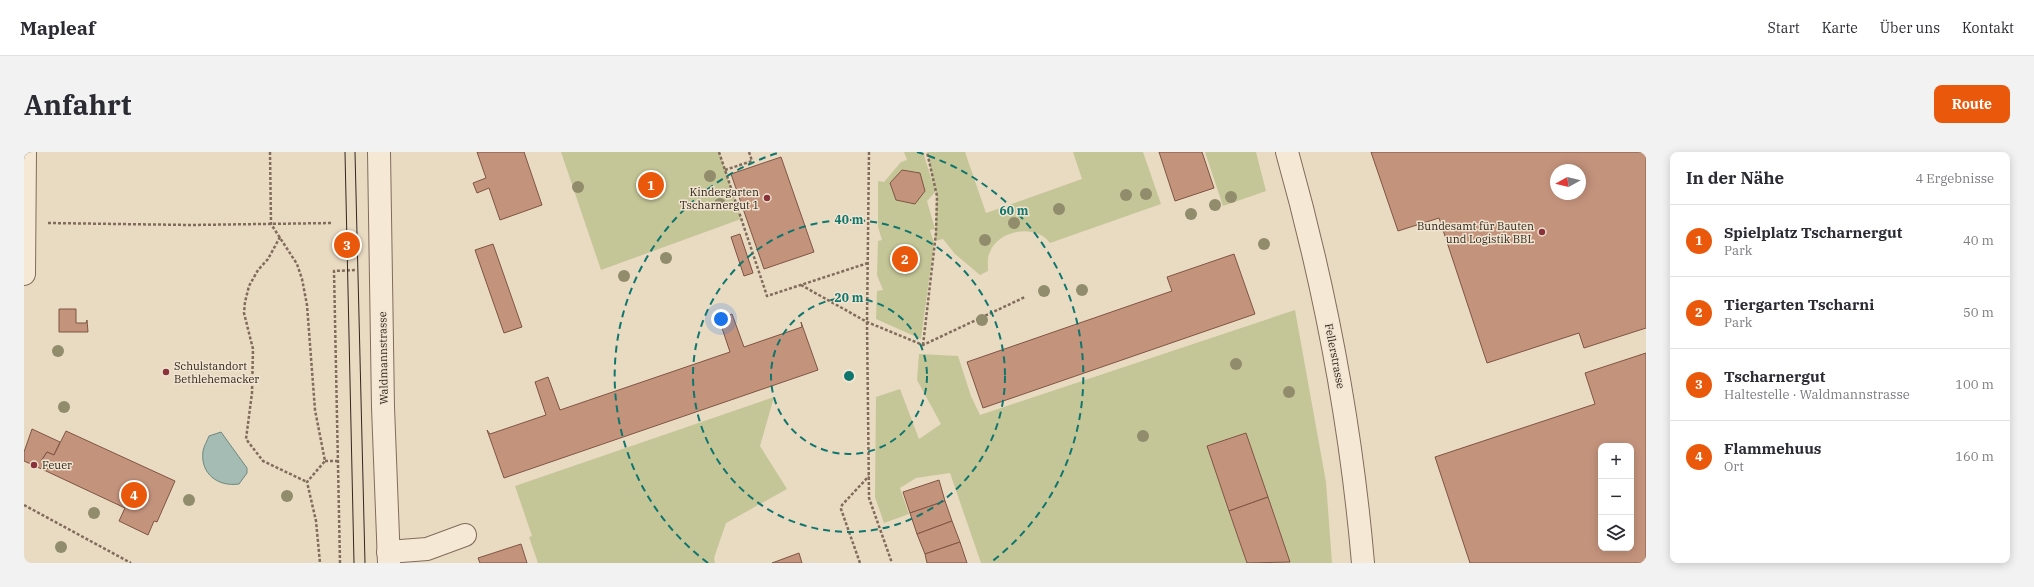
<!DOCTYPE html>
<html lang="de">
<head>
<meta charset="utf-8">
<style>
	:root { --surface:#fff; --page:#f2f2f3; --text:#2b2b33; --muted:#7c7c81; --line:#e1e1e2; --accent:#ea580c }
	body { margin:0; font-family:"IBM Plex Serif",serif; background:var(--page); color:var(--text) }
	.controls { position:absolute; right:12px; bottom:12px; display:grid; overflow:hidden; border-radius:8px; box-shadow:0 2px 10px #0003 }
	.controls button { width:36px; height:36px; display:grid; place-items:center; padding:0; border:0; border-bottom:1px solid var(--line); background:var(--surface); color:var(--text); font:20px sans-serif }
	.compass { position:absolute; left:1526px; top:12px; width:36px; height:36px; border-radius:50%; background:var(--surface); box-shadow:0 2px 10px #0003; rotate:262deg }
	.you { position:absolute; left:697px; top:167px; width:14px; height:14px; margin:-10px; border:3px solid #fff; border-radius:50%; background:#1a73e8; box-shadow:0 0 0 6px #1a73e833 }
	.badge { display:grid; place-items:center; width:26px; height:26px; border-radius:50%; background:var(--accent); color:#fff; font-size:13px; font-weight:700 }
	.pin { position:absolute; translate:-50% -50%; border:2px solid #fff; box-shadow:0 1px 4px #0006 }
	.list { margin:0; padding:0; list-style:none }
	h2 { display:flex; justify-content:space-between; align-items:center; height:52px; margin:0; padding:0 16px; font-size:17px }
	h2 small { font-size:13px; font-weight:400; color:var(--muted) }
	.list li { display:grid; grid-template-columns:26px 1fr auto; gap:12px; align-items:center; box-sizing:border-box; height:72px; padding:0 16px; border-top:1px solid var(--line) }
	.list b { display:block; font-size:15px; white-space:nowrap }
	.list p { margin:0; font-size:13px; white-space:nowrap; color:var(--muted) }
	.list em { font-size:13px; font-style:normal; color:var(--muted) }
	.icon { flex:none; width:22px; height:22px; fill:none; stroke:currentColor; stroke-width:2; stroke-linecap:round; stroke-linejoin:round }
	.map { position:relative; flex:none; width:1622px; height:411px; overflow:hidden; border-radius:8px }
	header { display:flex; align-items:center; gap:24px; box-sizing:border-box; height:56px; padding:0 20px; background:var(--surface); border-bottom:1px solid var(--line) }
	header strong { font-size:19px }
	nav { display:flex; gap:22px; margin-inline-start:auto; font-size:14px }
	.intro { display:flex; align-items:center; justify-content:space-between; box-sizing:border-box; height:96px; padding:0 24px }
	h1 { margin:0; font-size:28px }
	.button { padding:10px 18px; border-radius:8px; background:var(--accent); color:#fff; font-size:14px; font-weight:700 }
	main { display:flex; gap:24px; padding:0 24px }
	aside { flex:1; background:var(--surface); border-radius:8px; box-shadow:0 2px 10px #0003 }
	.map>svg:first-child { display:block }
</style>
</head>
<body>
<header>
<strong>Mapleaf</strong>
<nav><a>Start</a><a>Karte</a><a>Über uns</a><a>Kontakt</a></nav>
</header>
<div class="intro"><h1>Anfahrt</h1><a class="button">Route</a></div>
<main>
<div class="map">
<svg width="1622" height="411" viewBox="0 0 1622 411">
	<rect width="100%" height="100%" fill="#e9dac2"/>
	<!-- green -->
	<g fill="#c5c697">
		<path d="M537 0H695L717 67 577 118Z"/>
		<path d="M880 0H899L911 38 903 0H941L962 61 1058 27 1049 0H1119L1137 52 1026 91C1012 71 974 78 966 100 963 105 964 113 964 119L956 123 931 102 919 87 911 89 913 44 912 39 903 49 911 77 906 78 910 91 897 187 852 167 853 139 859 138 853 123 854 89 858 88 854 75V29L860 30 877 10 883 8Z"/>
		<path d="M1181 0H1232L1242 39 1199 54Z"/>
		<path d="M1271 158 1302 330 1308 411H957L926 321 892 326 876 336 885 362 860 371 851 345 852 245 876 237 895 287 917 272 893 228 895 202 934 204 947 244 956 263Z"/>
		<path d="M750 245 736 294 763 337 702 371 690 406 691 411H514L505 385 508 384 491 334Z"/>
	</g>
	<!-- water -->
	<path fill="#a4bcb3" stroke="#6c897f" d="M197 280 223 316V321L215 332C194 335 176 322 179 299 180 294 183 289 185 284Z"/>
	<!-- building -->
	<g fill="#c4937c" stroke="#7e5543" fill-rule="evenodd">
		<path d="M453 0H500L518 53 476 68 465 36 453 41 449 31 462 26Z"/>
		<path d="M1135 0H1178L1190 36 1151 49Z"/>
		<path d="M1347 0H1622V176L1560 196 1555 181 1463 211 1415 66 1374 79ZM1532 18H1556V42H1532Z"/>
		<path d="M757 5 790 100 740 117 707 22Z"/>
		<path d="M878 18 896 21 901 39 891 52 872 48 866 31Z"/>
		<path d="M716 82 729 121 720 124 707 85Z"/>
		<path d="M469 92 498 175 480 181 451 98Z"/>
		<path d="M1210 102 1231 162 959 256 943 210 1148 139 1143 125Z"/>
		<path d="M35 157H52V171H62L63 168 64 180H35Z"/>
		<path d="M708 162 720 195 778 175 777 170 794 218 480 326 463 278 466 282 522 263 511 230 524 225 536 258 706 200 695 167Z"/>
		<path d="M1622 201V411H1446L1411 305 1571 252 1561 221ZM1577 294H1607V396H1577Z"/>
		<path d="M8 277 36 290 30 303 23 300 17 309 24 315 22 319 0 309V300Z"/>
		<path d="M42 279 151 329 133 370 130 369 124 383 95 369 101 356 22 319 24 315 17 309 23 300 30 303Z"/>
		<path d="M1222 281 1244 345 1205 359 1183 294Z"/>
		<path d="M915 328 921 349 886 361 879 340Z"/>
		<path d="M1244 345 1266 410 1223 411 1205 359Z"/>
		<path d="M921 349 928 369 893 382 886 361Z"/>
		<path d="M928 369 936 390 901 402 893 382Z"/>
		<path d="M936 390 943 411H903L901 402Z"/>
		<path d="M497 392 503 411H456L454 406Z"/>
		<path d="M775 401 778 411H748Z"/>
	</g>
	<g fill="none" stroke-linecap="round" stroke-linejoin="round">
		<!-- minor casing -->
		<g stroke="#816c5b" stroke-width="24">
			<g id="minor">
				<path d="M355 0 359 255 365 411"/>
				<path d="M1263 0C1301 135 1327 272 1339 411"/>
				<path d="M0 122 1 0"/>
				<path d="M364 400 403 397 441 383"/>
			</g>
		</g>
		<!-- path -->
		<g stroke="#816c5b" stroke-width="2.5" stroke-dasharray="3 2" stroke-linecap="butt">
			<path d="M246 0 247 72 273 112 278 127 283 153 291 258 301 309 283 330 292 369 296 411"/>
			<path d="M695 0 743 144 844 111"/>
			<path d="M845 0 843 170 845 346 868 411"/>
			<path d="M701 18 728 9 725 0"/>
			<path d="M24 71 166 73 309 71"/>
			<path d="M256 85 244 107 234 118 225 134 221 150 220 161 229 197 228 241 222 287 239 309 283 330"/>
			<path d="M777 133 843 170 899 193 1001 145"/>
			<path d="M899 193 912 81 913 44 903 0"/>
			<path d="M301 309H314"/>
			<path d="M0 353 107 411"/>
			<path d="M316 411 310 119 332 118"/>
			<path d="M836 411 817 357 818 353 845 324"/>
		</g>
		<!-- minor -->
		<use href="#minor" stroke="#f5e8d4" stroke-width="22"/>
		<!-- tram -->
		<g stroke="#32261e" stroke-width="1">
			<path d="M321 0 330 411"/>
			<path d="M331 0 341 411"/>
		</g>
	</g>
	<!-- trees -->
	<g fill="#908c6c">
		<circle cx="686" cy="24" r="6"/>
		<circle cx="554" cy="35" r="6"/>
		<circle cx="628" cy="41" r="6"/>
		<circle cx="1122" cy="42" r="6"/>
		<circle cx="1102" cy="43" r="6"/>
		<circle cx="1207" cy="45" r="6"/>
		<circle cx="696" cy="52" r="6"/>
		<circle cx="1191" cy="53" r="6"/>
		<circle cx="1035" cy="57" r="6"/>
		<circle cx="1167" cy="62" r="6"/>
		<circle cx="990" cy="71" r="6"/>
		<circle cx="961" cy="88" r="6"/>
		<circle cx="1240" cy="92" r="6"/>
		<circle cx="642" cy="106" r="6"/>
		<circle cx="600" cy="124" r="6"/>
		<circle cx="1058" cy="138" r="6"/>
		<circle cx="1020" cy="139" r="6"/>
		<circle cx="958" cy="168" r="6"/>
		<circle cx="34" cy="199" r="6"/>
		<circle cx="1212" cy="212" r="6"/>
		<circle cx="1265" cy="240" r="6"/>
		<circle cx="40" cy="255" r="6"/>
		<circle cx="1119" cy="284" r="6"/>
		<circle cx="263" cy="344" r="6"/>
		<circle cx="165" cy="348" r="6"/>
		<circle cx="70" cy="361" r="6"/>
		<circle cx="37" cy="395" r="6"/>
	</g>
	<!-- distance rings -->
	<g fill="none" stroke="#0f766e" stroke-width="2" stroke-dasharray="7 5">
		<circle cx="825" cy="224" r="78"/>
		<circle cx="825" cy="224" r="156"/>
		<path d="M684 411A234 234 0 0 1 757 0M893 0A234 234 0 0 1 966 411"/>
	</g>
	<!-- markers -->
	<g fill="#8a313a" stroke="#f1e5d1" stroke-width="1.5">
		<circle cx="743" cy="46" r="4"/>
		<circle cx="1518" cy="80" r="4"/>
		<circle cx="142" cy="220" r="4"/>
		<circle cx="10" cy="313" r="4"/>
	</g>
	<g text-anchor="middle" stroke-width="3" stroke-linejoin="round" paint-order="stroke">
		<!-- poi labels -->
		<g font-size="11" fill="#32261e" stroke="#f1e5d1" text-anchor="end">
			<text x="735" y="44">Kindergarten<tspan x="735" dy="13">Tscharnergut 1</tspan></text>
			<text x="1510" y="78">Bundesamt für Bauten<tspan x="1510" dy="13">und Logistik BBL</tspan></text>
			<text x="150" y="218" text-anchor="start">Schulstandort<tspan x="150" dy="13">Bethlehemacker</tspan></text>
			<text x="18" y="317" text-anchor="start">Feuer</text>
		</g>
		<!-- street labels -->
		<g font-size="11" fill="#32261e" stroke="#f1e5d1">
			<text transform="translate(1311 204) rotate(79)" y="4">Fellerstrasse</text>
			<text transform="translate(359 206) rotate(-91)" y="4">Waldmannstrasse</text>
		</g>
	</g>
	<circle cx="825" cy="224" r="6" fill="#0f766e" stroke="#f1e5d1" stroke-width="2"/>
	<g font-size="12" text-anchor="middle" font-weight="bold" fill="#0f766e" stroke="#f1e5d1" stroke-width="3" stroke-linejoin="round" paint-order="stroke">
		<text x="990" y="63">60 m</text>
		<text x="825" y="72">40 m</text>
		<text x="825" y="150">20 m</text>
	</g>
</svg>
<div class="controls">
<button>+</button>
<button>−</button>
<button><svg class="icon" aria-label="layers" viewBox="0 0 24 24"><path d="M12 4l9 5-9 5-9-5zM3 14l9 5 9-5"/></svg></button>
</div>
<svg class="compass" viewBox="-18 -18 36 36"><path d="M0-13l5 13h-10z" fill="#e53935"/><path d="M0 13l5-13h-10z" fill="#7c7c81"/></svg>
<div class="you"></div>
<div class="pin badge" style="left:627px;top:33px">1</div>
<div class="pin badge" style="left:881px;top:107px">2</div>
<div class="pin badge" style="left:323px;top:93px">3</div>
<div class="pin badge" style="left:110px;top:343px">4</div>
</div>
<aside>
<h2>In der Nähe<small>4 Ergebnisse</small></h2>
<ul class="list">
<li><span class="badge">1</span><div><b>Spielplatz Tscharnergut</b><p>Park</p></div><em>40 m</em></li>
<li><span class="badge">2</span><div><b>Tiergarten Tscharni</b><p>Park</p></div><em>50 m</em></li>
<li><span class="badge">3</span><div><b>Tscharnergut</b><p>Haltestelle · Waldmannstrasse</p></div><em>100 m</em></li>
<li><span class="badge">4</span><div><b>Flammehuus</b><p>Ort</p></div><em>160 m</em></li>
</ul>
</aside>
</main>
</body>
</html>
